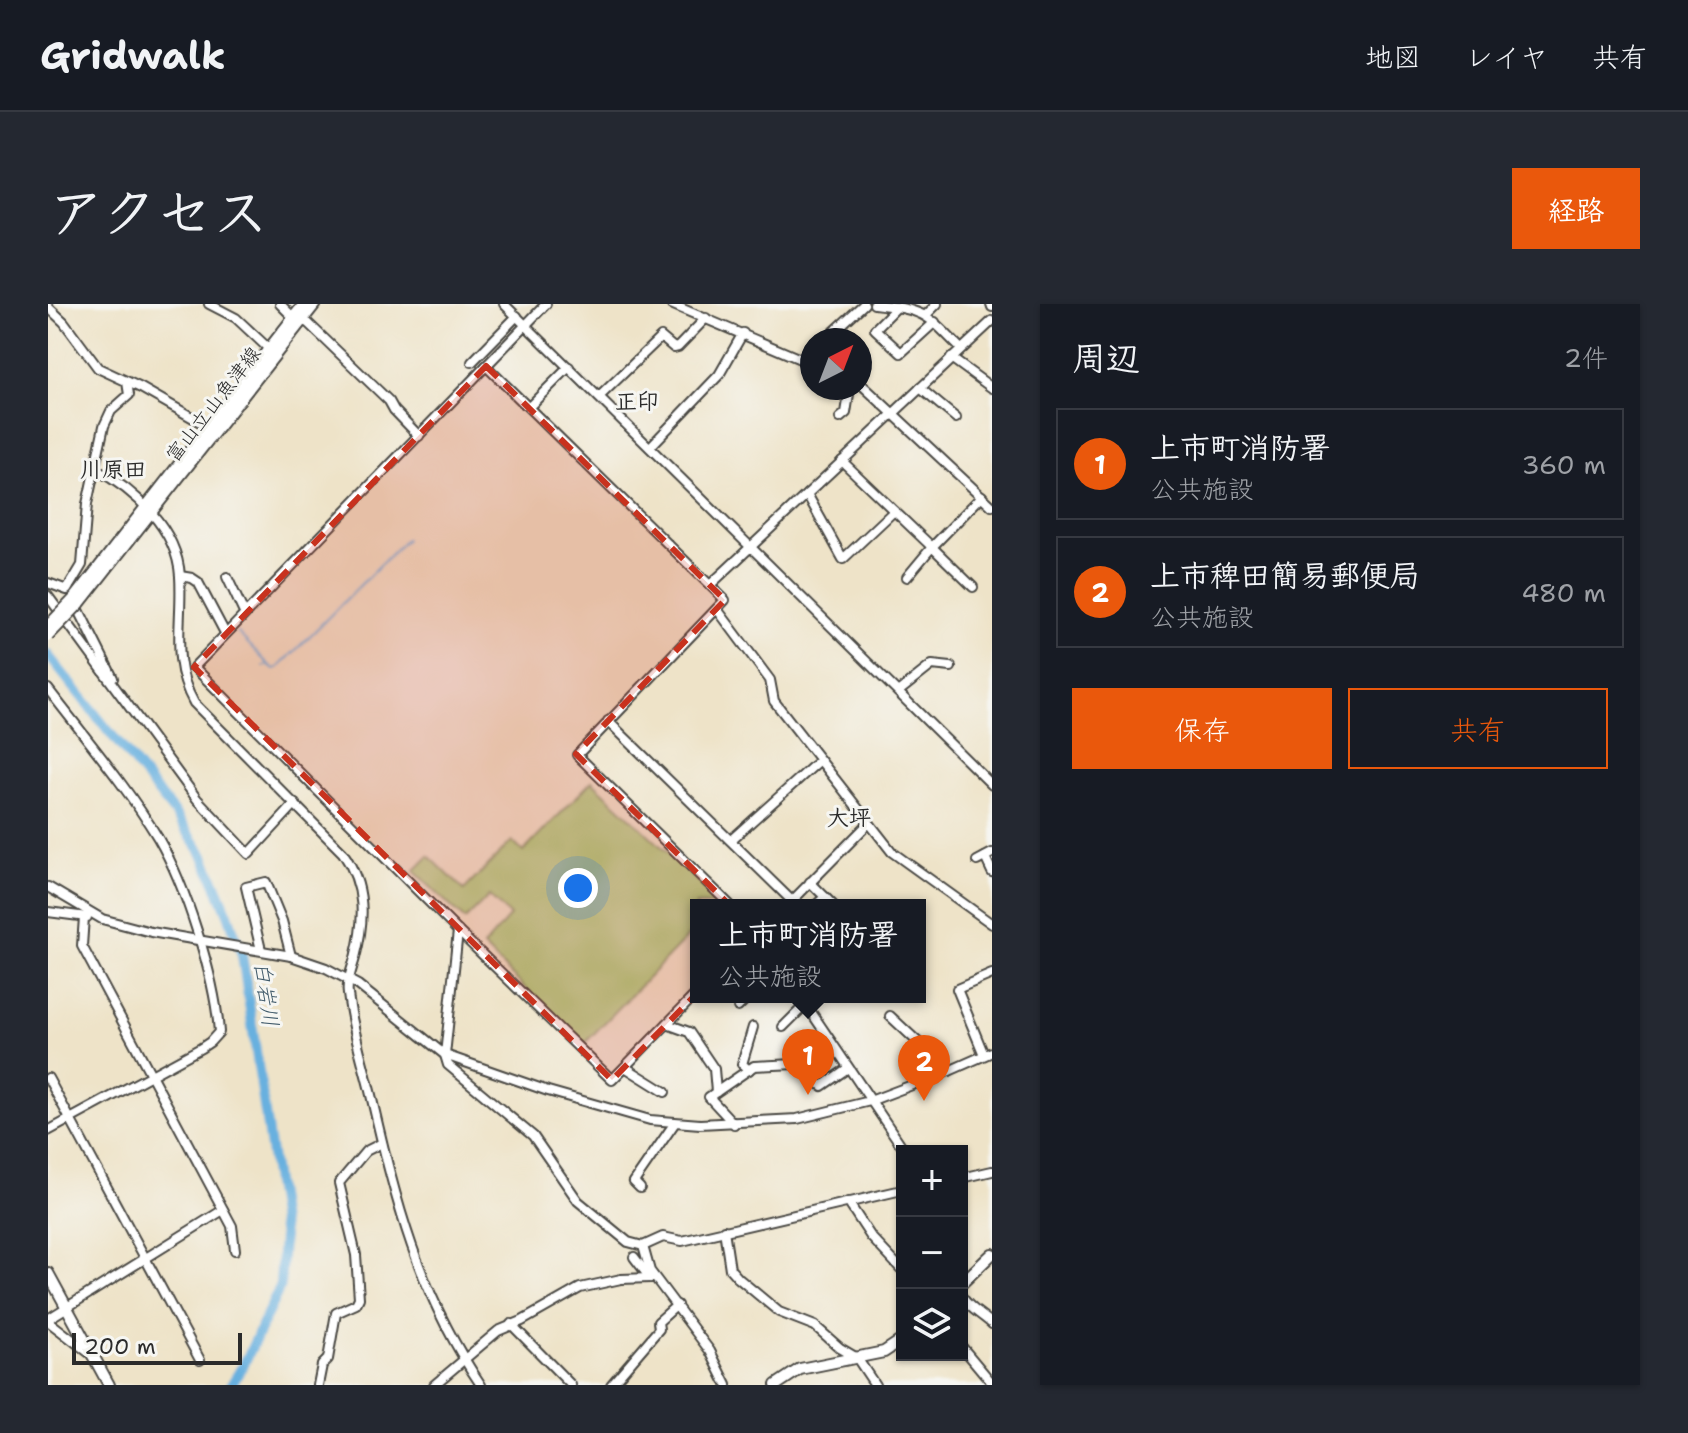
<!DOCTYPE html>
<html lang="ja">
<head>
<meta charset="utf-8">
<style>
	:root { --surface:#171b24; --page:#242831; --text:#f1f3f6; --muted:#9ea1a6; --line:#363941; --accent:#ea580c }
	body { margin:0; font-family:"Shantell Sans","Klee One",sans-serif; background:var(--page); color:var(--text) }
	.controls { position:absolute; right:24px; bottom:24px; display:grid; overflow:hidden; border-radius:0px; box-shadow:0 2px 6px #0004 }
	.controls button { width:72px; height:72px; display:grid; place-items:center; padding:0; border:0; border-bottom:2px solid var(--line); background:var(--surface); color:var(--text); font:40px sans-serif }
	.compass { position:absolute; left:752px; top:24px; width:72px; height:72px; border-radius:50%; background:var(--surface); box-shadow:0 2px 6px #0004; rotate:42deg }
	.scale { position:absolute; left:24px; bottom:20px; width:170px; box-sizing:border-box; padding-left:8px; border:4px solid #2b2b2b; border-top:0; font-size:22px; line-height:28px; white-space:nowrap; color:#2b2b2b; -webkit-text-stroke:6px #f6f6f2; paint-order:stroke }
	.you { position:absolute; left:530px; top:584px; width:28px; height:28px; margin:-20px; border:6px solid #fff; border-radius:50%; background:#1a73e8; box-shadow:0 0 0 12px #1a73e833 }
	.badge { display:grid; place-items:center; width:52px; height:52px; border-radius:50%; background:var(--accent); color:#fff; font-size:26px; font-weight:700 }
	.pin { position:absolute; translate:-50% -66px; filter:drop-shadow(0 2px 4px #0008) }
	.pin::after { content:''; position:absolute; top:42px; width:28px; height:24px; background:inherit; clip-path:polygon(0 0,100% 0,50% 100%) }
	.popup { position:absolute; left:642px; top:595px; width:236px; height:104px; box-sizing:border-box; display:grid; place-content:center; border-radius:0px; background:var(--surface); filter:drop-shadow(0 2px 6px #0005); font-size:26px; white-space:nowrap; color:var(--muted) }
	.popup b { font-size:30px; color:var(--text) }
	.popup::after { content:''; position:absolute; left:50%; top:100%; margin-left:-16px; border:16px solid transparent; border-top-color:var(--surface) }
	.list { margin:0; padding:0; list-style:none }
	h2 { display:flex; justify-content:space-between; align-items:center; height:104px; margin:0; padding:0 32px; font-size:34px }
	h2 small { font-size:26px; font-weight:400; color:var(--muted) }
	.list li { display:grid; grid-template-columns:52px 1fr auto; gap:24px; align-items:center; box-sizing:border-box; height:112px; margin:0 16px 16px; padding:0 16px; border:2px solid var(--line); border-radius:0px }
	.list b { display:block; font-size:30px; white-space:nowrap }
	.list p { margin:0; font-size:26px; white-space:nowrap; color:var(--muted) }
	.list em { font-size:26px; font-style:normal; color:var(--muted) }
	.actions { display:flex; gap:16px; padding:24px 32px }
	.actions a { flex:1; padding:18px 0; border:2px solid var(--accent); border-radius:0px; text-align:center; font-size:28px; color:var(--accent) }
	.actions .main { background:var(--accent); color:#fff }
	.icon { flex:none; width:44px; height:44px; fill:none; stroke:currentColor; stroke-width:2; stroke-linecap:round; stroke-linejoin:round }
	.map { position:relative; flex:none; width:944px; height:1081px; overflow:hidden; border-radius:0px }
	header { display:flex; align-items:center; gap:48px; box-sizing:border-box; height:112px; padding:0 40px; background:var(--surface); border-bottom:2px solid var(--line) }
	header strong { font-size:38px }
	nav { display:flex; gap:44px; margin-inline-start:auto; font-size:28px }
	.intro { display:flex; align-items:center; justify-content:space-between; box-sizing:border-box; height:192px; padding:0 48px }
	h1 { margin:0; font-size:56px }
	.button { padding:20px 36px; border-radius:0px; background:var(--accent); color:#fff; font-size:28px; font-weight:700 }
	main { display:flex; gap:48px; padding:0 48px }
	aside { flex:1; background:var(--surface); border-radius:0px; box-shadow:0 2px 6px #0004 }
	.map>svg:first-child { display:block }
</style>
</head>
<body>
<header>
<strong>Gridwalk</strong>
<nav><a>地図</a><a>レイヤ</a><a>共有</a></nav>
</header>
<div class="intro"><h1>アクセス</h1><a class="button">経路</a></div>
<main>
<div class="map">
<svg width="944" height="1081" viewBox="0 0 944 1081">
	<rect width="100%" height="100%" fill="#f6f6f2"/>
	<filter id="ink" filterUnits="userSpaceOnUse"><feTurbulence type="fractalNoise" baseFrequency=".0125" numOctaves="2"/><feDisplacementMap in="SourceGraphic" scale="16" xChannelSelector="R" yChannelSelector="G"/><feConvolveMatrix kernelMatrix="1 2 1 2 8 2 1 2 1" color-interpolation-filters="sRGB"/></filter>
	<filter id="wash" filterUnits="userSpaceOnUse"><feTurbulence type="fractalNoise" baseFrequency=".006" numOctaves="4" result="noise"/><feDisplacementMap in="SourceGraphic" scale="32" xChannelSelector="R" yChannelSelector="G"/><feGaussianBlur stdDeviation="1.8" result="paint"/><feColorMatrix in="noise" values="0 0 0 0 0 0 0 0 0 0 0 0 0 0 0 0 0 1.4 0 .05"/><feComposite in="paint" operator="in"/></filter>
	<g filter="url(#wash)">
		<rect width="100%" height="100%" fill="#eee3c8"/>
		<!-- green -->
		<path fill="#a5ca74" stroke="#687a50" stroke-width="2" d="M544 477 673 599 671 601H648V624L535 741 435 643 462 612 441 592 417 616 366 567 381 552 416 586 464 537 475 548Z"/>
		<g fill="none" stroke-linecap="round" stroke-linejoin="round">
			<!-- stream -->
			<g stroke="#67b0df" stroke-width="2">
				<path d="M189 328 220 360 216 363"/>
				<path d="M220 360 226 365 230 364 358 235"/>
			</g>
			<!-- river -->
			<path stroke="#67b0df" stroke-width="10" d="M0 351 127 510 156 552 180 610 194 651 235 933 232 983 196 1060 183 1081"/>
		</g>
	</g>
	<g filter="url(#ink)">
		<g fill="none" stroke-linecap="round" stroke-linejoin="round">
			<!-- minor casing -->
			<g stroke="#484743" stroke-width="12">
				<g id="minor">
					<path d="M161 0 188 14 221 45"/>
					<path d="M232 0 246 14 260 19 341 97 346 106 371 132"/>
					<path d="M456 0 944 481"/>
					<path d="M623 0 764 60"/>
					<path d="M826 0C877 6 878 9 913 45"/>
					<path d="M943 0 944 3"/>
					<path d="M0 3 16 18 50 64 93 84 161 123"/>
					<path d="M849 3 827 25 853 49 887 18"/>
					<path d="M878 11 889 0"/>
					<path d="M777 36 816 0"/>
					<path d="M903 54 944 84"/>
					<path d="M424 58 469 12"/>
					<path d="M438 62 498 0"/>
					<path d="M812 79 944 202"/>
					<path d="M872 84 908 114"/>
					<path d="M551 93 613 33 626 44 630 43 658 14"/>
					<path d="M481 103 521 63"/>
					<path d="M792 114 798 109 802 84"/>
					<path d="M602 143 671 71 695 29"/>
					<path d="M794 157 884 243 934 192"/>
					<path d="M47 165C87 186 129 225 132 272 135 318 122 357 146 399L295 549C318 582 317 616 307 654 304 665 298 679 300 690 304 724 315 758 323 791 348 899 370 988 433 1081"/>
					<path d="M759 190 795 255 846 207"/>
					<path d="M132 272 144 274 150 278 177 329"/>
					<path d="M179 273 196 309"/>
					<path d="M859 273 884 243 925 283"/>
					<path d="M0 279 19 286 34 261 39 200 56 122 63 107 81 91 79 78"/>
					<path d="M662 281 944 17"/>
					<path d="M0 292 149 495 201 550 247 500"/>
					<path d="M28 300 65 374"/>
					<path d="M669 305 722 376 726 397 844 548 944 620"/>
					<path d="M0 385C36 432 80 484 110 534 138 582 167 673 171 728L162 738 153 744 0 827"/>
					<path d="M850 388 884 361 903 363"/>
					<path d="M560 417 744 597 821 519"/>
					<path d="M683 536 772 456"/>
					<path d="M937 553 944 568"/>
					<path d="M929 557 944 549"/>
					<path d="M762 578 785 601"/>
					<path d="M0 583 54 615 103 628 243 652 278 664 310 681 397 751 500 787 602 816 652 820 749 815 822 797 901 767 944 748"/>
					<path d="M768 601 777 593"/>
					<path d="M0 608 39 613"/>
					<path d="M36 613 34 642 184 922 187 946"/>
					<path d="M410 627 397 751 400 761 485 832 530 897 580 938 595 942 602 967 662 1047 679 1081"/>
					<path d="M213 646 198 583 218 578 234 617 243 652"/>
					<path d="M648 690 564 776 410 627 146 363 438 62 677 296 529 451 682 601"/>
					<path d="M753 693 857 847"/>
					<path d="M690 703 700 693"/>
					<path d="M842 712 901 767"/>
					<path d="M619 720 641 728 666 765 668 788"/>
					<path d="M735 723 758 700"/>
					<path d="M936 751 909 685 944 670"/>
					<path d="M577 763 617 788"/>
					<path d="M701 766 694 760 705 723"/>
					<path d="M0 774 152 1056"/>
					<path d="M686 820 661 793 706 762 747 760 774 782 800 764"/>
					<path d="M914 874 944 867"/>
					<path d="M592 884 586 878 626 820"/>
					<path d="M800 898 823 933 854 966"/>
					<path d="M676 926 682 965 690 974 731 1008 767 1022 792 1044 809 1054 827 1081"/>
					<path d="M595 942 615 933 634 937 854 886"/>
					<path d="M586 953 602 974"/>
					<path d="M914 993C922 1005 933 1010 944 1020"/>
					<path d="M0 1015 175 906"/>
					<path d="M0 1017 44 1051"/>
					<path d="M463 1020 523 1081"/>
					<path d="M914 1043 944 1079"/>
					<path d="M270 1081 274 1061 280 1055 288 1009 308 1000 311 994 308 951 291 879 318 847 334 839"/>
					<path d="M386 1081 450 1027 474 1017 532 984 573 975 602 974"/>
					<path d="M563 1081 611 1025 610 1018 629 1001"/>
				</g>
			</g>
			<!-- major casing -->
			<g stroke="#484743" stroke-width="14">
				<g id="major">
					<path d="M27 294 256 0"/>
					<path d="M31 300 267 0"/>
					<path d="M0 969 61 1081"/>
					<path d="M914 979 944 950"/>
					<path d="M728 1081 752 1065 836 1048 854 1036"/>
				</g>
			</g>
			<!-- minor -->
			<use href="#minor" stroke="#fff" stroke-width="8"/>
			<!-- major -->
			<use href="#major" stroke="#fff" stroke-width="10"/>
			<!-- major-bridge casing -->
			<g stroke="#484743" stroke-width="14" stroke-linecap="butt">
				<g id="major-bridge">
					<path d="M0 322 27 294"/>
					<path d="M0 332 31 300"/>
				</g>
			</g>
			<!-- major-bridge -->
			<use href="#major-bridge" stroke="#fff" stroke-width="10"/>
		</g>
	</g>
	<!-- marked area -->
	<path fill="#c8321e" fill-opacity="0.2" stroke="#c8321e" stroke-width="6" stroke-dasharray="16 10" stroke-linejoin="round" d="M438 62 677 296 528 450 709 628 564 776 146 363Z"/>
	<g text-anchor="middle" stroke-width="6" stroke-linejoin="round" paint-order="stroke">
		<!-- street labels -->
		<g font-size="20" fill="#2b2b2b" stroke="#f6f6f2">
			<text transform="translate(165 100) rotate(-52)" y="7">富山立山魚津線</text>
		</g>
		<!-- neighbourhood labels -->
		<g font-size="22" font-weight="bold" fill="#2b2b2b" stroke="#f6f6f2">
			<text x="589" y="105">正印</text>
			<text x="65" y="173">川原田</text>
			<text x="801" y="521">大坪</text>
		</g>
		<!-- water labels -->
		<g font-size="22" font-style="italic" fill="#405a6a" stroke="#f6f6f2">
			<text transform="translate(219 690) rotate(82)" y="8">白岩川</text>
		</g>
	</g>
</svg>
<div class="controls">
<button>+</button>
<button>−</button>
<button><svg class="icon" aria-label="layers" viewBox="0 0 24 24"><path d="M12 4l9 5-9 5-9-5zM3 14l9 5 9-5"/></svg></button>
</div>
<svg class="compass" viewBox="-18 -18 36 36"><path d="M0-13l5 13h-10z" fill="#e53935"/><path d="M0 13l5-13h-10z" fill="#9ea1a6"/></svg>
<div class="scale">200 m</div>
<div class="you"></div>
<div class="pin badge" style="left:760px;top:791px">1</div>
<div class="popup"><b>上市町消防署</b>公共施設</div>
<div class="pin badge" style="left:876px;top:797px">2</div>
</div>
<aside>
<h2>周辺<small>2件</small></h2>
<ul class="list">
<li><span class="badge">1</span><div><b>上市町消防署</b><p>公共施設</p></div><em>360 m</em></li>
<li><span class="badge">2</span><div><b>上市稗田簡易郵便局</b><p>公共施設</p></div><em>480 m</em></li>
</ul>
<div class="actions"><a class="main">保存</a><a>共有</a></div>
</aside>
</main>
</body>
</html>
